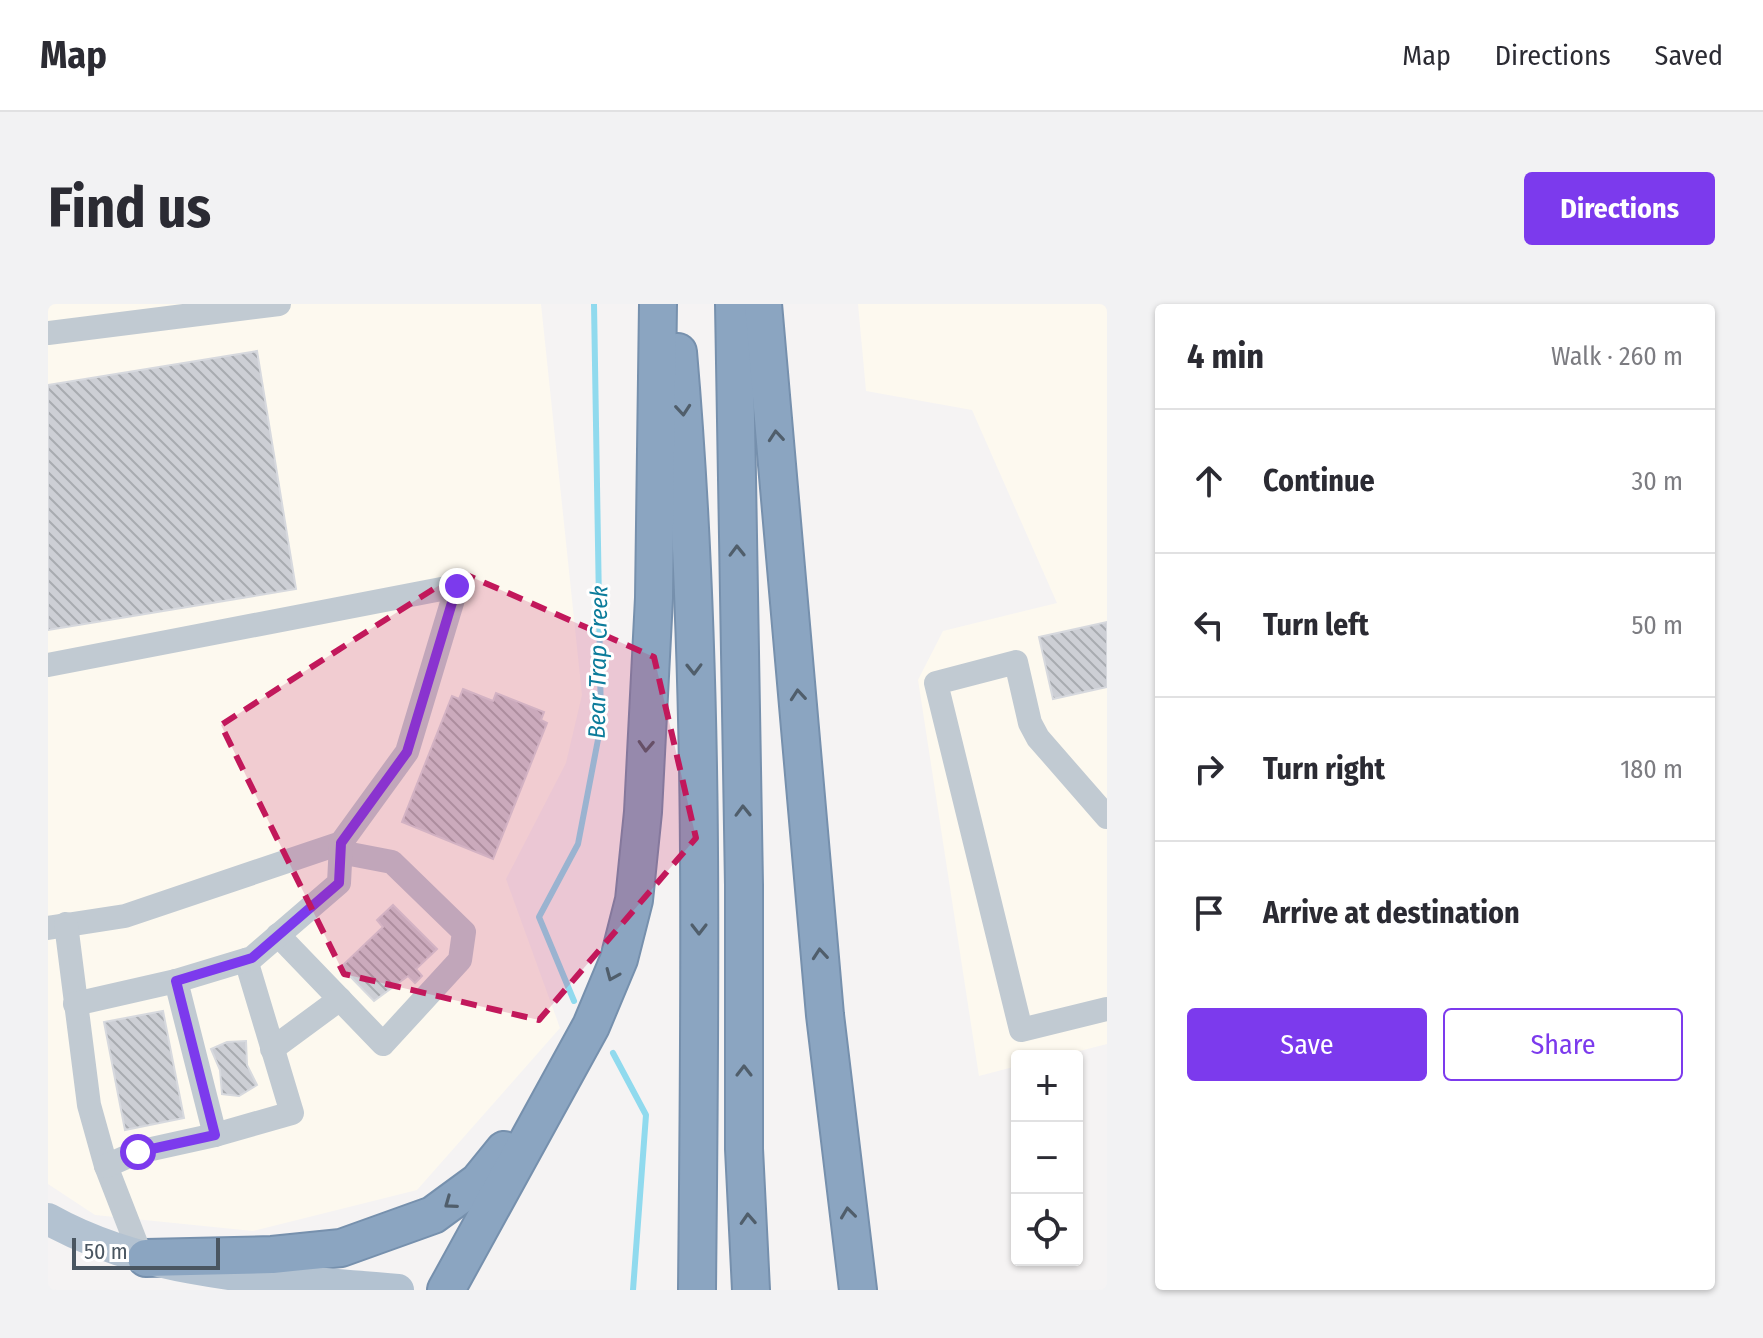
<!DOCTYPE html>
<html lang="en">
<head>
<meta charset="utf-8">
<style>
	:root { --surface:#fff; --page:#f2f2f3; --text:#2b2b33; --muted:#7c7c81; --line:#e1e1e2; --accent:#7c3aed }
	body { margin:0; font-family:"Fira Sans Condensed",sans-serif; background:var(--page); color:var(--text) }
	.controls { position:absolute; right:24px; bottom:24px; display:grid; overflow:hidden; border-radius:8px; box-shadow:0 2px 6px #0004 }
	.controls button { width:72px; height:72px; display:grid; place-items:center; padding:0; border:0; border-bottom:2px solid var(--line); background:var(--surface); color:var(--text); font:40px sans-serif }
	.scale { position:absolute; left:24px; bottom:20px; width:148px; box-sizing:border-box; padding-left:8px; border:4px solid #4a5661; border-top:0; font-size:22px; line-height:28px; white-space:nowrap; color:#4a5661; -webkit-text-stroke:6px #fff; paint-order:stroke }
	.stop { position:absolute; width:24px; height:24px; margin:-18px; border:6px solid #7c3aed; border-radius:50%; background:#fff }
	.stop.end { background:#7c3aed; border-color:#fff; box-shadow:0 2px 8px #0008 }
	.list { margin:0; padding:0; list-style:none }
	h2 { display:flex; justify-content:space-between; align-items:center; height:104px; margin:0; padding:0 32px; font-size:34px }
	h2 small { font-size:26px; font-weight:400; color:var(--muted) }
	.list li { display:grid; grid-template-columns:52px 1fr auto; gap:24px; align-items:center; box-sizing:border-box; height:144px; padding:0 32px; border-top:2px solid var(--line) }
	.list b { display:block; font-size:30px; white-space:nowrap }
	.list em { font-size:26px; font-style:normal; color:var(--muted) }
	.actions { display:flex; gap:16px; padding:24px 32px }
	.actions a { flex:1; padding:18px 0; border:2px solid var(--accent); border-radius:8px; text-align:center; font-size:28px; color:var(--accent) }
	.actions .main { background:var(--accent); color:#fff }
	.icon { flex:none; width:44px; height:44px; fill:none; stroke:currentColor; stroke-width:2; stroke-linecap:round; stroke-linejoin:round }
	.map { position:relative; flex:none; width:1059px; height:986px; overflow:hidden; border-radius:8px }
	header { display:flex; align-items:center; gap:48px; box-sizing:border-box; height:112px; padding:0 40px; background:var(--surface); border-bottom:2px solid var(--line) }
	header strong { font-size:38px }
	nav { display:flex; gap:44px; margin-inline-start:auto; font-size:28px }
	.intro { display:flex; align-items:center; justify-content:space-between; box-sizing:border-box; height:192px; padding:0 48px }
	h1 { margin:0; font-size:56px }
	.button { padding:20px 36px; border-radius:8px; background:var(--accent); color:#fff; font-size:28px; font-weight:700 }
	main { display:flex; gap:48px; padding:0 48px }
	aside { flex:1; background:var(--surface); border-radius:8px; box-shadow:0 2px 6px #0004 }
	.map>svg:first-child { display:block }
</style>
</head>
<body>
<header>
<strong>Map</strong>
<nav><a>Map</a><a>Directions</a><a>Saved</a></nav>
</header>
<div class="intro"><h1>Find us</h1><a class="button">Directions</a></div>
<main>
<div class="map">
<svg width="1059" height="986" viewBox="0 0 1059 986">
	<defs>
		<pattern id="building-back-hatch" width="6" height="6" patternUnits="userSpaceOnUse" patternTransform="scale(2)"><rect width="6" height="6" fill="#cdcfd5"/><path d="M-1 5l2 2M0 0l6 6M5-1l2 2" fill="none" stroke="#a8abb0"/></pattern>
	</defs>
	<rect width="100%" height="100%" fill="#f5f3f3"/>
	<!-- commercial -->
	<g fill="#fdf9ef">
		<path d="M0 0H493L534 391 518 459 458 575 512 724 369 886 205 927 47 911 0 880Z"/>
		<path d="M810 0H1059V740L1012 752H969V762L931 772 870 376 895 327 1009 299 924 106 818 87Z"/>
	</g>
	<g fill="none" stroke-linecap="round" stroke-linejoin="round">
		<!-- stream -->
		<g stroke="#90daee" stroke-width="6">
			<path d="M526 697 491 613 530 540 553 420 546 0"/>
			<path d="M565 749 598 811 585 986"/>
		</g>
	</g>
	<!-- building -->
	<g fill="url(#building-back-hatch)" stroke="#d7d9de" stroke-width="2">
		<path d="M209 47 248 285 0 326V81Z"/>
		<path d="M1059 318V383L1005 395 991 333Z"/>
		<path d="M415 385 445 397 448 389 496 408 493 416 499 419 445 555 354 518 404 392 411 395Z"/>
		<path d="M345 601 389 645 368 665 374 672 367 679 360 672 326 697 293 663 335 623 329 616Z"/>
		<path d="M115 707 136 814 77 826 56 718Z"/>
		<path d="M198 737 199 761 209 781 191 792 174 790 172 766 163 745 179 738Z"/>
	</g>
	<g fill="none" stroke-linecap="round" stroke-linejoin="round">
		<!-- highway casing -->
		<g stroke="#7690ad" stroke-width="40">
			<g id="highway">
				<path d="M686 0 696 581V845L703 986"/>
				<path d="M715 0 777 711 810 986"/>
				<path d="M630 48C657 359 652 674 649 986"/>
				<path d="M98 954 224 951 293 944 385 911 430 878 456 846"/>
				<path d="M398 986 543 722 571 655 586 596 595 508 606 294 610 0"/>
			</g>
		</g>
		<!-- minor -->
		<g stroke="#c1cad2" stroke-width="24">
			<path d="M0 29 231 0"/>
			<path d="M0 361 409 282 359 448 293 539 77 612 0 624"/>
			<path d="M1059 513 990 434 982 419 968 358 888 379 973 726 1059 705"/>
			<path d="M18 620 41 801 58 862 93 952"/>
			<path d="M230 631 335 740 412 656 416 628 344 558 292 548"/>
			<path d="M128 677 167 831 244 809 198 656"/>
			<path d="M27 700 128 677 204 654 291 579 293 539"/>
			<path d="M224 745 292 695"/>
			<path d="M58 862 90 848 167 831"/>
		</g>
		<!-- major -->
		<path stroke="#b3c2d1" stroke-width="32" d="M0 915C105 974 233 975 350 986"/>
		<!-- highway -->
		<use href="#highway" stroke="#8ba5c1" stroke-width="36"/>
	</g>
	<!-- one-way arrows -->
	<defs><path id="oneway-chevron" d="M-2-3.5L2.5 0L-2 3.5" fill="none" stroke-width="1.6" stroke-linecap="round" stroke-linejoin="round" transform="scale(2)"/></defs>
	<g stroke="#505e6b">
		<use href="#oneway-chevron" transform="translate(635 106) rotate(85)"/>
		<use href="#oneway-chevron" transform="translate(728 132) rotate(-95)"/>
		<use href="#oneway-chevron" transform="translate(689 247) rotate(-91)"/>
		<use href="#oneway-chevron" transform="translate(646 365) rotate(89)"/>
		<use href="#oneway-chevron" transform="translate(750 391) rotate(-95)"/>
		<use href="#oneway-chevron" transform="translate(598 442) rotate(93)"/>
		<use href="#oneway-chevron" transform="translate(695 507) rotate(-91)"/>
		<use href="#oneway-chevron" transform="translate(651 625) rotate(90)"/>
		<use href="#oneway-chevron" transform="translate(772 650) rotate(-95)"/>
		<use href="#oneway-chevron" transform="translate(564 671) rotate(113)"/>
		<use href="#oneway-chevron" transform="translate(696 767) rotate(-90)"/>
		<use href="#oneway-chevron" transform="translate(402 899) rotate(144)"/>
		<use href="#oneway-chevron" transform="translate(800 909) rotate(-97)"/>
		<use href="#oneway-chevron" transform="translate(700 915) rotate(-93)"/>
	</g>
	<g fill="none" stroke-linecap="round" stroke-linejoin="round">
		<!-- route -->
		<path stroke="#7c3aed" stroke-width="10" d="M90 848 167 831 128 677 204 654 291 579 293 539 359 448 409 282"/>
	</g>
	<!-- marked area -->
	<path fill="#c2185b" fill-opacity="0.2" stroke="#c2185b" stroke-width="6" stroke-dasharray="16 10" stroke-linejoin="round" d="M412 268 606 353 648 534 491 716 296 670 173 421Z"/>
	<g text-anchor="middle" stroke-width="6" stroke-linejoin="round" paint-order="stroke">
		<!-- water labels -->
		<g font-size="24" font-style="italic" fill="#0c7c9b" stroke="#fff">
			<text transform="translate(550 358) rotate(-89)" y="8">Bear Trap Creek</text>
		</g>
	</g>
</svg>
<div class="controls">
<button>+</button>
<button>−</button>
<button><svg class="icon" aria-label="locate" viewBox="0 0 24 24"><circle cx="12" cy="12" r="6"/><path d="M12 2v4M12 18v4M2 12h4M18 12h4"/></svg></button>
</div>
<div class="scale">50 m</div>
<div class="stop" style="left:90px;top:848px"></div>
<div class="stop end" style="left:409px;top:282px"></div>
</div>
<aside>
<h2>4 min<small>Walk · 260 m</small></h2>
<ul class="list">
<li><svg class="icon" aria-label="ahead" viewBox="0 0 24 24"><path d="M12 20V5M6 11l6-6 6 6"/></svg><div><b>Continue</b></div><em>30 m</em></li>
<li><svg class="icon" aria-label="left" viewBox="0 0 24 24"><path d="M17 20v-9H6M10 6l-5 5 5 5"/></svg><div><b>Turn left</b></div><em>50 m</em></li>
<li><svg class="icon" aria-label="right" viewBox="0 0 24 24"><path d="M7 20v-9h11M14 6l5 5-5 5"/></svg><div><b>Turn right</b></div><em>180 m</em></li>
<li><svg class="icon" aria-label="arrive" viewBox="0 0 24 24"><path d="M6 21V4h12l-3 4 3 4H6"/></svg><div><b>Arrive at destination</b></div></li>
</ul>
<div class="actions"><a class="main">Save</a><a>Share</a></div>
</aside>
</main>
</body>
</html>
